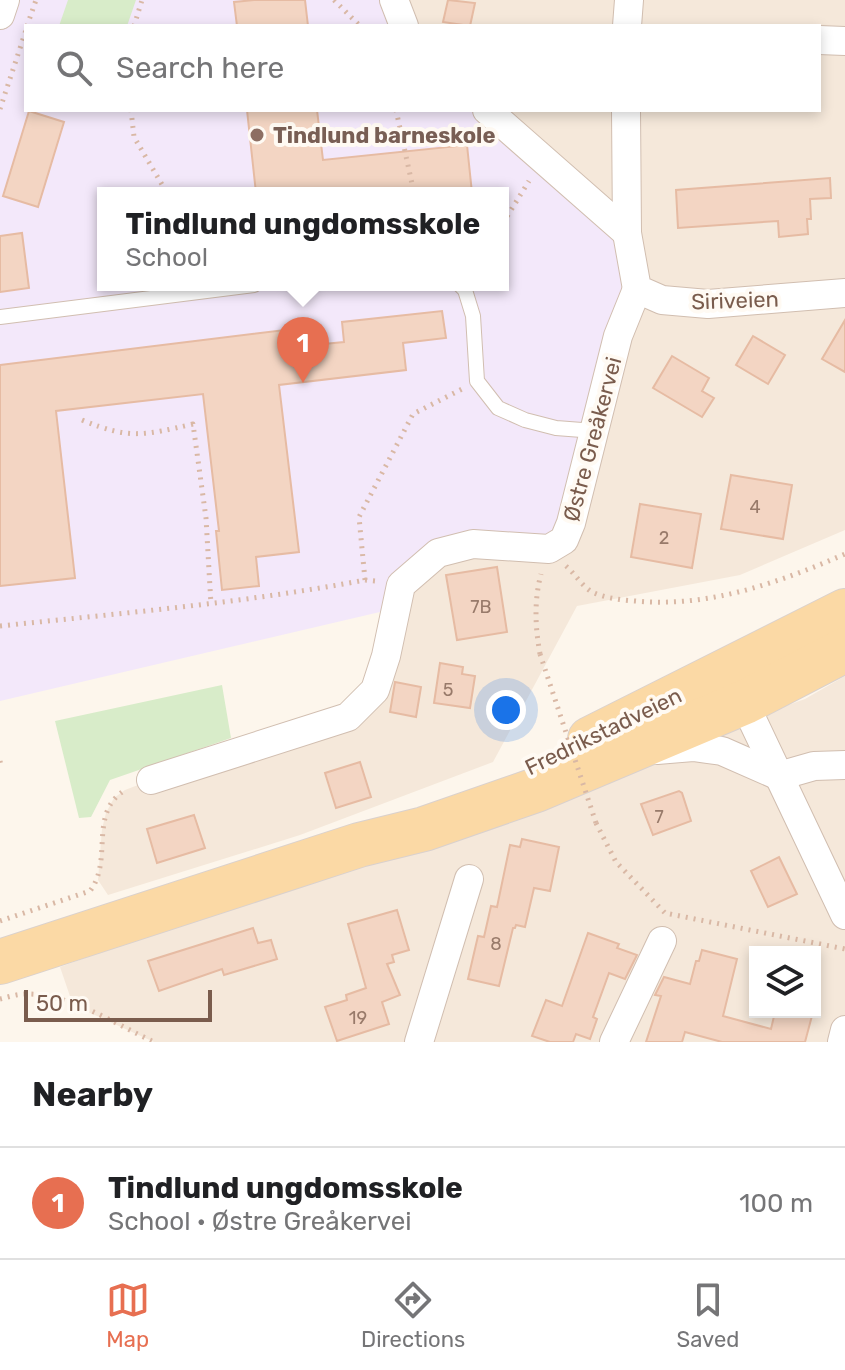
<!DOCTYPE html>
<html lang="en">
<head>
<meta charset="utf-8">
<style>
	:root { --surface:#fff; --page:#f6f6f6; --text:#202124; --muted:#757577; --line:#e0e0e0; --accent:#e76f51 }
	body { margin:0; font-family:Rubik,sans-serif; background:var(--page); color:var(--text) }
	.controls { position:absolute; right:24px; bottom:24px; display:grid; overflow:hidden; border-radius:0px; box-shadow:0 4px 12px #0003 }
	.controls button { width:72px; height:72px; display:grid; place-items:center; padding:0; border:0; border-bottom:2px solid var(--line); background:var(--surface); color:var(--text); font:40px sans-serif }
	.scale { position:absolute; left:24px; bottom:20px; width:188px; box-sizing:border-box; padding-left:8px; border:4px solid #7a5c4d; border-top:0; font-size:22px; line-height:28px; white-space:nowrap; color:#7a5c4d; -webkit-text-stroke:6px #fffaf3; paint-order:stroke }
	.you { position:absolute; left:506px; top:710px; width:28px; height:28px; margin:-20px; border:6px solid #fff; border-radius:50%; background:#1a73e8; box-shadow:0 0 0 12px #1a73e833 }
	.badge { display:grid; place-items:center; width:52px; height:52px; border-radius:50%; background:var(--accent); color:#fff; font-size:26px; font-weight:700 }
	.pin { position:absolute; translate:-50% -66px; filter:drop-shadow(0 2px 4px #0008) }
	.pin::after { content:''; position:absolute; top:42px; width:28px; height:24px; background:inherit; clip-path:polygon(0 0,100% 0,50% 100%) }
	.popup { position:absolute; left:97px; top:187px; width:412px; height:104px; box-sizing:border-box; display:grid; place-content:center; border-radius:0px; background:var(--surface); filter:drop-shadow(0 2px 6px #0005); font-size:26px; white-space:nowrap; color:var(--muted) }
	.popup b { font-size:30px; color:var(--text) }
	.popup::after { content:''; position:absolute; left:50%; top:100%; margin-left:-16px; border:16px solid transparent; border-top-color:var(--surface) }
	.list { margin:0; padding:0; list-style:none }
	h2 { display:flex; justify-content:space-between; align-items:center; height:104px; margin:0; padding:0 32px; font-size:34px }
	h2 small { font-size:26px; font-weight:400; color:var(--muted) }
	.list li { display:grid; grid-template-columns:52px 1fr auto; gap:24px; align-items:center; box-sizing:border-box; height:112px; padding:0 32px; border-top:2px solid var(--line) }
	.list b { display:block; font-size:30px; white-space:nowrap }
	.list p { margin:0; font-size:26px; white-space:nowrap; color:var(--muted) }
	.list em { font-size:26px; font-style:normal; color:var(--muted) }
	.icon { flex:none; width:44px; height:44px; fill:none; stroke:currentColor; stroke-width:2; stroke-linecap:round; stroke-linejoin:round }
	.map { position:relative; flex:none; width:845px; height:1042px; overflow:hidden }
	.search { position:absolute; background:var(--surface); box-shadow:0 4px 12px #0003; left:24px; right:24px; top:24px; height:88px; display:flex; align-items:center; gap:20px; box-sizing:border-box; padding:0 28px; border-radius:0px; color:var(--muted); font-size:30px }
	.sheet { height:216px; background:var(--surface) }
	nav { display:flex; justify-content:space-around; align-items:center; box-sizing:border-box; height:112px; border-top:2px solid var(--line); background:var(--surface); font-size:22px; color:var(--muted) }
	nav a { display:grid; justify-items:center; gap:4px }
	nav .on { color:var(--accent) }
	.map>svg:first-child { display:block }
</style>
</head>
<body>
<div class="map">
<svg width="845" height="1042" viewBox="0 0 845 1042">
	<rect width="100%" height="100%" fill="#fdf6ec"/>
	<!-- residential -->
	<g fill="#f5e8da" fill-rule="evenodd">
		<path d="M394 0H845V530L740 575 577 606 493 762 300 835 108 895 98 880 102 829 106 813 114 798 125 790 151 780 348 717 397 608 438 553 571 523 487 110H819V26H404Z"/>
		<path d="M845 676V1042H154L73 1005 60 967 805 699ZM755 952H815V1012H755Z"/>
	</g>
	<!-- education -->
	<path fill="#f3e8fa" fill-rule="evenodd" d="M5 0H394L404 26H26V110H487L627 233 637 289 564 540 457 547 397 608 0 701V16ZM103 193H503V285H103Z"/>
	<!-- green -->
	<g fill="#d8ecc9">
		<path d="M68 0H136L127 26H59Z"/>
		<path d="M222 685 231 738 110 780 91 817 79 818 55 721Z"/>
	</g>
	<!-- building -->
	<g fill="#f3d5c3" stroke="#e6bba3" stroke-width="2">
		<path d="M254 0H305L308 26H237L234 2Z"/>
		<path d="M448 0 475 3 470 26 443 22Z"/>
		<path d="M247 110H317L323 160 467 145 472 193H256Z"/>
		<path d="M29 111 64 122 38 207 3 196Z"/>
		<path d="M830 178 831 198 810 199 811 219H807L808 234 779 237 778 221 678 228 676 190Z"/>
		<path d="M22 233 29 288 0 292V236Z"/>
		<path d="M442 311 446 338 403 343 406 370 279 385 299 552 256 557 259 586 222 590 216 531H219L203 394 56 411 75 578 0 586V365L301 328 303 346 344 342 342 322Z"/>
		<path d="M845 320V372L822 359Z"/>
		<path d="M753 336 785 355 768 384 736 365Z"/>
		<path d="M672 356 709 378 702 391 714 398 702 417 653 388Z"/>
		<path d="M731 475 792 485 783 539 721 529Z"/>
		<path d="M640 504 701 514 692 568 631 557Z"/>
		<path d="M497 567 507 632 457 640 446 575Z"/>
		<path d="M440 663 463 667 462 674 475 676 470 708 434 703Z"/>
		<path d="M395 682 421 687 416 717 390 712Z"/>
		<path d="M360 762 371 797 336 808 325 773Z"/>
		<path d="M679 791 682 793 691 821 653 835 641 804Z"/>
		<path d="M194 815 205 848 157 863 147 829Z"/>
		<path d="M522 839 559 847 550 891 534 888 525 927 516 925 515 928H513L499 986 468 979 478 936 484 937 491 906 497 907 510 845 520 847Z"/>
		<path d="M779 857 797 894 768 907 751 871Z"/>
		<path d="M397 910 409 950 392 955 394 962 387 964 400 995 382 1002 389 1024 337 1041 325 1007 347 1000 346 995 366 988 348 924Z"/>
		<path d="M253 928 258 943 271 940 277 959 224 975 222 969 159 991 148 961Z"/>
		<path d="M588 933 619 944 617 948 637 955 625 979 609 973 593 1017 597 1019 590 1039 576 1034 573 1042H550L532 1036 546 1000 562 1006Z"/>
		<path d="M702 950 737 959 723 1016 771 1029 775 1012H813L805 1042H722L685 1032 682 1042H646L661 996 655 995 664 977 690 984 696 961H699Z"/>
	</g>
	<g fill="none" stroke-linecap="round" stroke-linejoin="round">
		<!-- service casing -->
		<g stroke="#d1beb0" stroke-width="16">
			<g id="service">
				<path d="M460 285 465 290 473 316 477 381 498 408 525 420 556 428 595 431"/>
				<path d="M0 317 254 285"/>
			</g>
		</g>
		<!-- minor casing -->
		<g stroke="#d1beb0" stroke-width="30">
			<g id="minor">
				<path d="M394 0 404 26"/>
				<path d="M0 15 5 0"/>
				<path d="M627 26 629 0"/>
				<path d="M819 40 845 41"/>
				<path d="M487 110 627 233"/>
				<path d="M626 110 627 233 637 289 662 300 708 304 845 293"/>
				<path d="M738 690 845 915"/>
				<path d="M657 750 693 747 722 751 779 776 814 766 845 765"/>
				<path d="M151 780 348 717 375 690 386 656 401 585 438 553 473 544 549 549 564 540 571 523 618 336 637 289"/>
				<path d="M419 1042 469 879"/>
				<path d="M614 1042 662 941"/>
				<path d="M842 1042 845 1030"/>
			</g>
		</g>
		<!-- primary casing -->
		<g stroke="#dad1cd" stroke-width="46">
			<g id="primary">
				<path d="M590 739 845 611"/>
				<path d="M0 962 359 845 424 829 536 790 745 702 845 650"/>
			</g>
		</g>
		<!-- path -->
		<g stroke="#d9b8a5" stroke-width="5" stroke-dasharray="2 6" stroke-linecap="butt">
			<path d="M334 0 360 26"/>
			<path d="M27 26 36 0"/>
			<path d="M134 26 142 0"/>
			<path d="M0 109 26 30"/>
			<path d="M131 110 134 137 167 193"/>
			<path d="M396 110 414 193"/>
			<path d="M503 223 529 181"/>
			<path d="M82 420C130 440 145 435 193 424L206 518 211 605"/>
			<path d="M566 566C575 574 582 586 592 592 605 598 620 600 635 601 708 608 778 583 845 554"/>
			<path d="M365 580 359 517 413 414 462 389"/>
			<path d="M0 626C123 613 244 603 365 580L376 581"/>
			<path d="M540 654C535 626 534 601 541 574"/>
			<path d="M0 761 1 765"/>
			<path d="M596 823 616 862 665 913 664 918"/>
			<path d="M670 914 845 949"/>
			<path d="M0 921 90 891C114 860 87 811 127 789"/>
			<path d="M0 999C8 997 17 994 25 994 69 993 115 1024 154 1042"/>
		</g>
		<!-- service -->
		<use href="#service" stroke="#fff" stroke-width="14"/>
		<!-- minor -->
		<use href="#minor" stroke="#fff" stroke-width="28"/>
		<!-- primary -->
		<use href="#primary" stroke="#fbd9a5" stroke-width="44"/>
		<!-- path-bridge -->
		<path stroke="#d9b8a5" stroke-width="5" stroke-dasharray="2 6" stroke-linecap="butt" d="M540 654 596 823"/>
	</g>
	<!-- markers -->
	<circle fill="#8d6e63" stroke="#fffaf3" stroke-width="3" cx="257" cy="135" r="8"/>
	<g text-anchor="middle" stroke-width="8" stroke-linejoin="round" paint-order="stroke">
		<!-- number labels -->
		<g font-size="18" fill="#987a6a">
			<text x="755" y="513">4</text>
			<text x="664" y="544">2</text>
			<text x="481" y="613">7B</text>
			<text x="448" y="696">5</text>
			<text x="659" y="823">7</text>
			<text x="496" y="950">8</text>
			<text x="358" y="1024">19</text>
		</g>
		<!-- education labels -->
		<g font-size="22" font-weight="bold" fill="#785e54" stroke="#fffaf3" text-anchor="start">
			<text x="273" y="143">Tindlund barneskole</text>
		</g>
		<!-- street labels -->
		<g font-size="22" fill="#7a5c4d" stroke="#fffaf3">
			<text transform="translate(735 300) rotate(-2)" y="8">Siriveien</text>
			<text transform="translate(592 439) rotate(-75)" y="8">Østre Greåkervei</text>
			<text transform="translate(603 731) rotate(-26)" y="8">Fredrikstadveien</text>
		</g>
	</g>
</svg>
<div class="controls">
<button><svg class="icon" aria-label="layers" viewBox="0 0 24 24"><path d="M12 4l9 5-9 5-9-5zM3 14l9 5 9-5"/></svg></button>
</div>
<div class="scale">50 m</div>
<div class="you"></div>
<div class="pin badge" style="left:303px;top:383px">1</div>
<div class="popup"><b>Tindlund ungdomsskole</b>School</div>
<div class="search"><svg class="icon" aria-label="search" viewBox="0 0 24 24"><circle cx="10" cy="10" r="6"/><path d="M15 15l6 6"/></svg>Search here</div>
</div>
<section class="sheet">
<h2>Nearby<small></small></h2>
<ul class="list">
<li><span class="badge">1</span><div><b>Tindlund ungdomsskole</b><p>School · Østre Greåkervei</p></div><em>100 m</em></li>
</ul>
</section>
<nav>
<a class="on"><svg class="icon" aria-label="map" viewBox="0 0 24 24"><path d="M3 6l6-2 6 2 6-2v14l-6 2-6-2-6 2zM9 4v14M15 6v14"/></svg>Map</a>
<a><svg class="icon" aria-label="directions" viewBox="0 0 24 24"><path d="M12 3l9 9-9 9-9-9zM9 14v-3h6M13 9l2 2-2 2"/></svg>Directions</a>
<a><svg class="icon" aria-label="saved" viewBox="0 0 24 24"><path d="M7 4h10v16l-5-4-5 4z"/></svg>Saved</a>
</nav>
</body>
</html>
